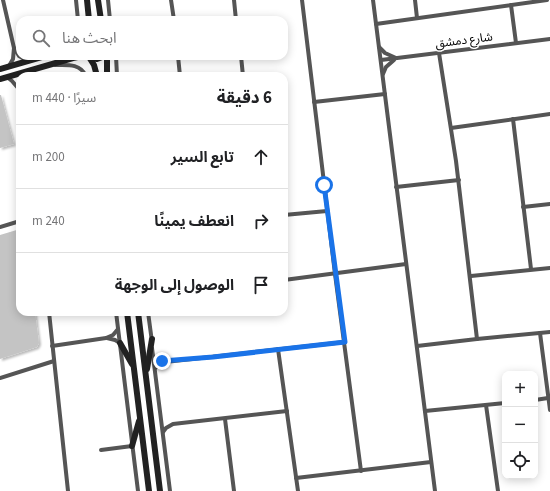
<!DOCTYPE html>
<html lang="ar">
<head>
<meta charset="utf-8">
<style>
	:root { --surface:#fff; --page:#f6f6f6; --text:#202124; --muted:#757577; --line:#e0e0e0 }
	body { margin:0; font-family:"Source Sans 3","Noto Sans Arabic",sans-serif; background:var(--page); color:var(--text); direction:rtl }
	.controls { position:absolute; right:12px; bottom:12px; display:grid; overflow:hidden; border-radius:8px; box-shadow:0 2px 10px #0003 }
	.controls button { width:36px; height:36px; display:grid; place-items:center; padding:0; border:0; border-bottom:1px solid var(--line); background:var(--surface); color:var(--text); font:20px sans-serif }
	.stop { position:absolute; width:12px; height:12px; margin:-9px; border:3px solid #1a73e8; border-radius:50%; background:#fff }
	.stop.end { background:#1a73e8; border-color:#fff; box-shadow:0 1px 4px #0008 }
	.list { margin:0; padding:0; list-style:none }
	h2 { display:flex; justify-content:space-between; align-items:center; height:52px; margin:0; padding:0 16px; font-size:17px }
	h2 small { font-size:13px; font-weight:400; color:var(--muted) }
	.list li { display:grid; grid-template-columns:26px 1fr auto; gap:12px; align-items:center; box-sizing:border-box; height:64px; padding:0 16px; border-top:1px solid var(--line) }
	.list b { display:block; font-size:15px; white-space:nowrap }
	.list em { font-size:13px; font-style:normal; color:var(--muted) }
	.icon { flex:none; width:22px; height:22px; fill:none; stroke:currentColor; stroke-width:2; stroke-linecap:round; stroke-linejoin:round }
	.map { position:relative; flex:none; width:550px; height:491px; overflow:hidden; direction:ltr }
	.search { position:absolute; background:var(--surface); box-shadow:0 2px 10px #0003; left:16px; top:16px; width:272px; height:44px; display:flex; align-items:center; gap:10px; box-sizing:border-box; padding:0 14px; border-radius:12px; color:var(--muted); font-size:15px }
	.panel { position:absolute; background:var(--surface); box-shadow:0 2px 10px #0003; left:16px; top:72px; width:272px; height:244px; border-radius:12px; direction:rtl }
	.map>svg:first-child { display:block }
</style>
</head>
<body>
<div class="map">
<svg width="550" height="491" viewBox="0 0 550 491">
	<defs>
		<filter id="shadow"><feDropShadow dx="2" dy="2" stdDeviation="1" flood-color="#0004"/></filter>
	</defs>
	<rect width="100%" height="100%" fill="#fff"/>
	<!-- building -->
	<g fill="#c4c4c4" filter="url(#shadow)">
		<path d="M0 95H1L14 144 0 148Z"/>
		<path d="M20 229V312H35L39 343 37 347 0 359V235Z"/>
	</g>
	<g fill="none" stroke-linecap="round" stroke-linejoin="round">
		<!-- minor -->
		<g stroke="#555" stroke-width="4">
			<path d="M3 0 14 48 19 56 28 61"/>
			<path d="M76 0 78 20"/>
			<path d="M108 0 110 20"/>
			<path d="M171 0 174 20"/>
			<path d="M234 0 236 20"/>
			<path d="M302 0 335 274 361 471"/>
			<path d="M373 0 435 491"/>
			<path d="M415 0 417 18"/>
			<path d="M511 5 516 43"/>
			<path d="M376 24 547 0"/>
			<path d="M379 47 385 53 396 58"/>
			<path d="M116 56 117 76"/>
			<path d="M178 56 180 76"/>
			<path d="M241 56 243 76"/>
			<path d="M381 60 550 39"/>
			<path d="M55 65C67 65 80 63 86 76"/>
			<path d="M9 66 13 59 14 48"/>
			<path d="M383 74 386 67 394 60"/>
			<path d="M7 77 12 81 18 88"/>
			<path d="M20 81 19 89 20 99"/>
			<path d="M314 102 385 94"/>
			<path d="M513 119 531 269"/>
			<path d="M451 128 550 114"/>
			<path d="M396 187 459 180"/>
			<path d="M523 207 550 204"/>
			<path d="M284 215 327 211"/>
			<path d="M0 227 20 221"/>
			<path d="M471 276 550 268"/>
			<path d="M284 280 406 264"/>
			<path d="M49 312 68 491"/>
			<path d="M116 312 138 491"/>
			<path d="M148 312 152 342"/>
			<path d="M540 333 550 410"/>
			<path d="M107 338 115 340 120 343"/>
			<path d="M477 339 550 332"/>
			<path d="M52 346 106 338 113 335 118 329"/>
			<path d="M417 346 477 339 456 161 439 53"/>
			<path d="M152 348 170 491"/>
			<path d="M278 349 298 491"/>
			<path d="M155 368 165 362 345 342"/>
			<path d="M0 378 54 361"/>
			<path d="M535 400 548 398"/>
			<path d="M486 405 498 491"/>
			<path d="M425 411 505 403"/>
			<path d="M225 419 234 491"/>
			<path d="M163 432 166 428 173 424 287 411"/>
			<path d="M101 450 132 446"/>
			<path d="M296 478 431 462"/>
		</g>
		<!-- secondary -->
		<g stroke="#222" stroke-width="6">
			<path d="M87 0 89 20"/>
			<path d="M98 0 101 20"/>
			<path d="M107 56V76"/>
			<path d="M88 57 97 59 105 56"/>
			<path d="M89 57 94 65 97 76"/>
			<path d="M0 69 45 56"/>
			<path d="M0 79 73 58 82 56"/>
			<path d="M127 312 149 491"/>
			<path d="M138 312 160 491"/>
			<path d="M120 343 132 364"/>
			<path d="M147 369 152 339"/>
			<path d="M132 446 139 421"/>
		</g>
	</g>
	<g fill="none" stroke-linecap="round" stroke-linejoin="round">
		<!-- route -->
		<path stroke="#1a73e8" stroke-width="5" d="M162 361 213 357 345 342 324 185"/>
	</g>
	<g text-anchor="middle" stroke-width="3" stroke-linejoin="round" paint-order="stroke">
		<!-- street labels -->
		<g font-size="12" fill="#000" stroke="#fff">
			<text transform="translate(464 40) rotate(-7)" y="4">شارع دمشق</text>
		</g>
	</g>
</svg>
<div class="controls">
<button>+</button>
<button>−</button>
<button><svg class="icon" aria-label="locate" viewBox="0 0 24 24"><circle cx="12" cy="12" r="6"/><path d="M12 2v4M12 18v4M2 12h4M18 12h4"/></svg></button>
</div>
<div class="stop" style="left:324px;top:185px"></div>
<div class="stop end" style="left:162px;top:361px"></div>
<div class="search"><svg class="icon" aria-label="search" viewBox="0 0 24 24"><circle cx="10" cy="10" r="6"/><path d="M15 15l6 6"/></svg>ابحث هنا</div>
<section class="panel">
<h2>6 دقيقة<small>سيرًا · 440 m</small></h2>
<ul class="list">
<li><svg class="icon" aria-label="ahead" viewBox="0 0 24 24"><path d="M12 20V5M6 11l6-6 6 6"/></svg><div><b>تابع السير</b></div><em>200 m</em></li>
<li><svg class="icon" aria-label="right" viewBox="0 0 24 24"><path d="M7 20v-9h11M14 6l5 5-5 5"/></svg><div><b>انعطف يمينًا</b></div><em>240 m</em></li>
<li><svg class="icon" aria-label="arrive" viewBox="0 0 24 24"><path d="M6 21V4h12l-3 4 3 4H6"/></svg><div><b>الوصول إلى الوجهة</b></div></li>
</ul>
</section>
</div>
</body>
</html>
